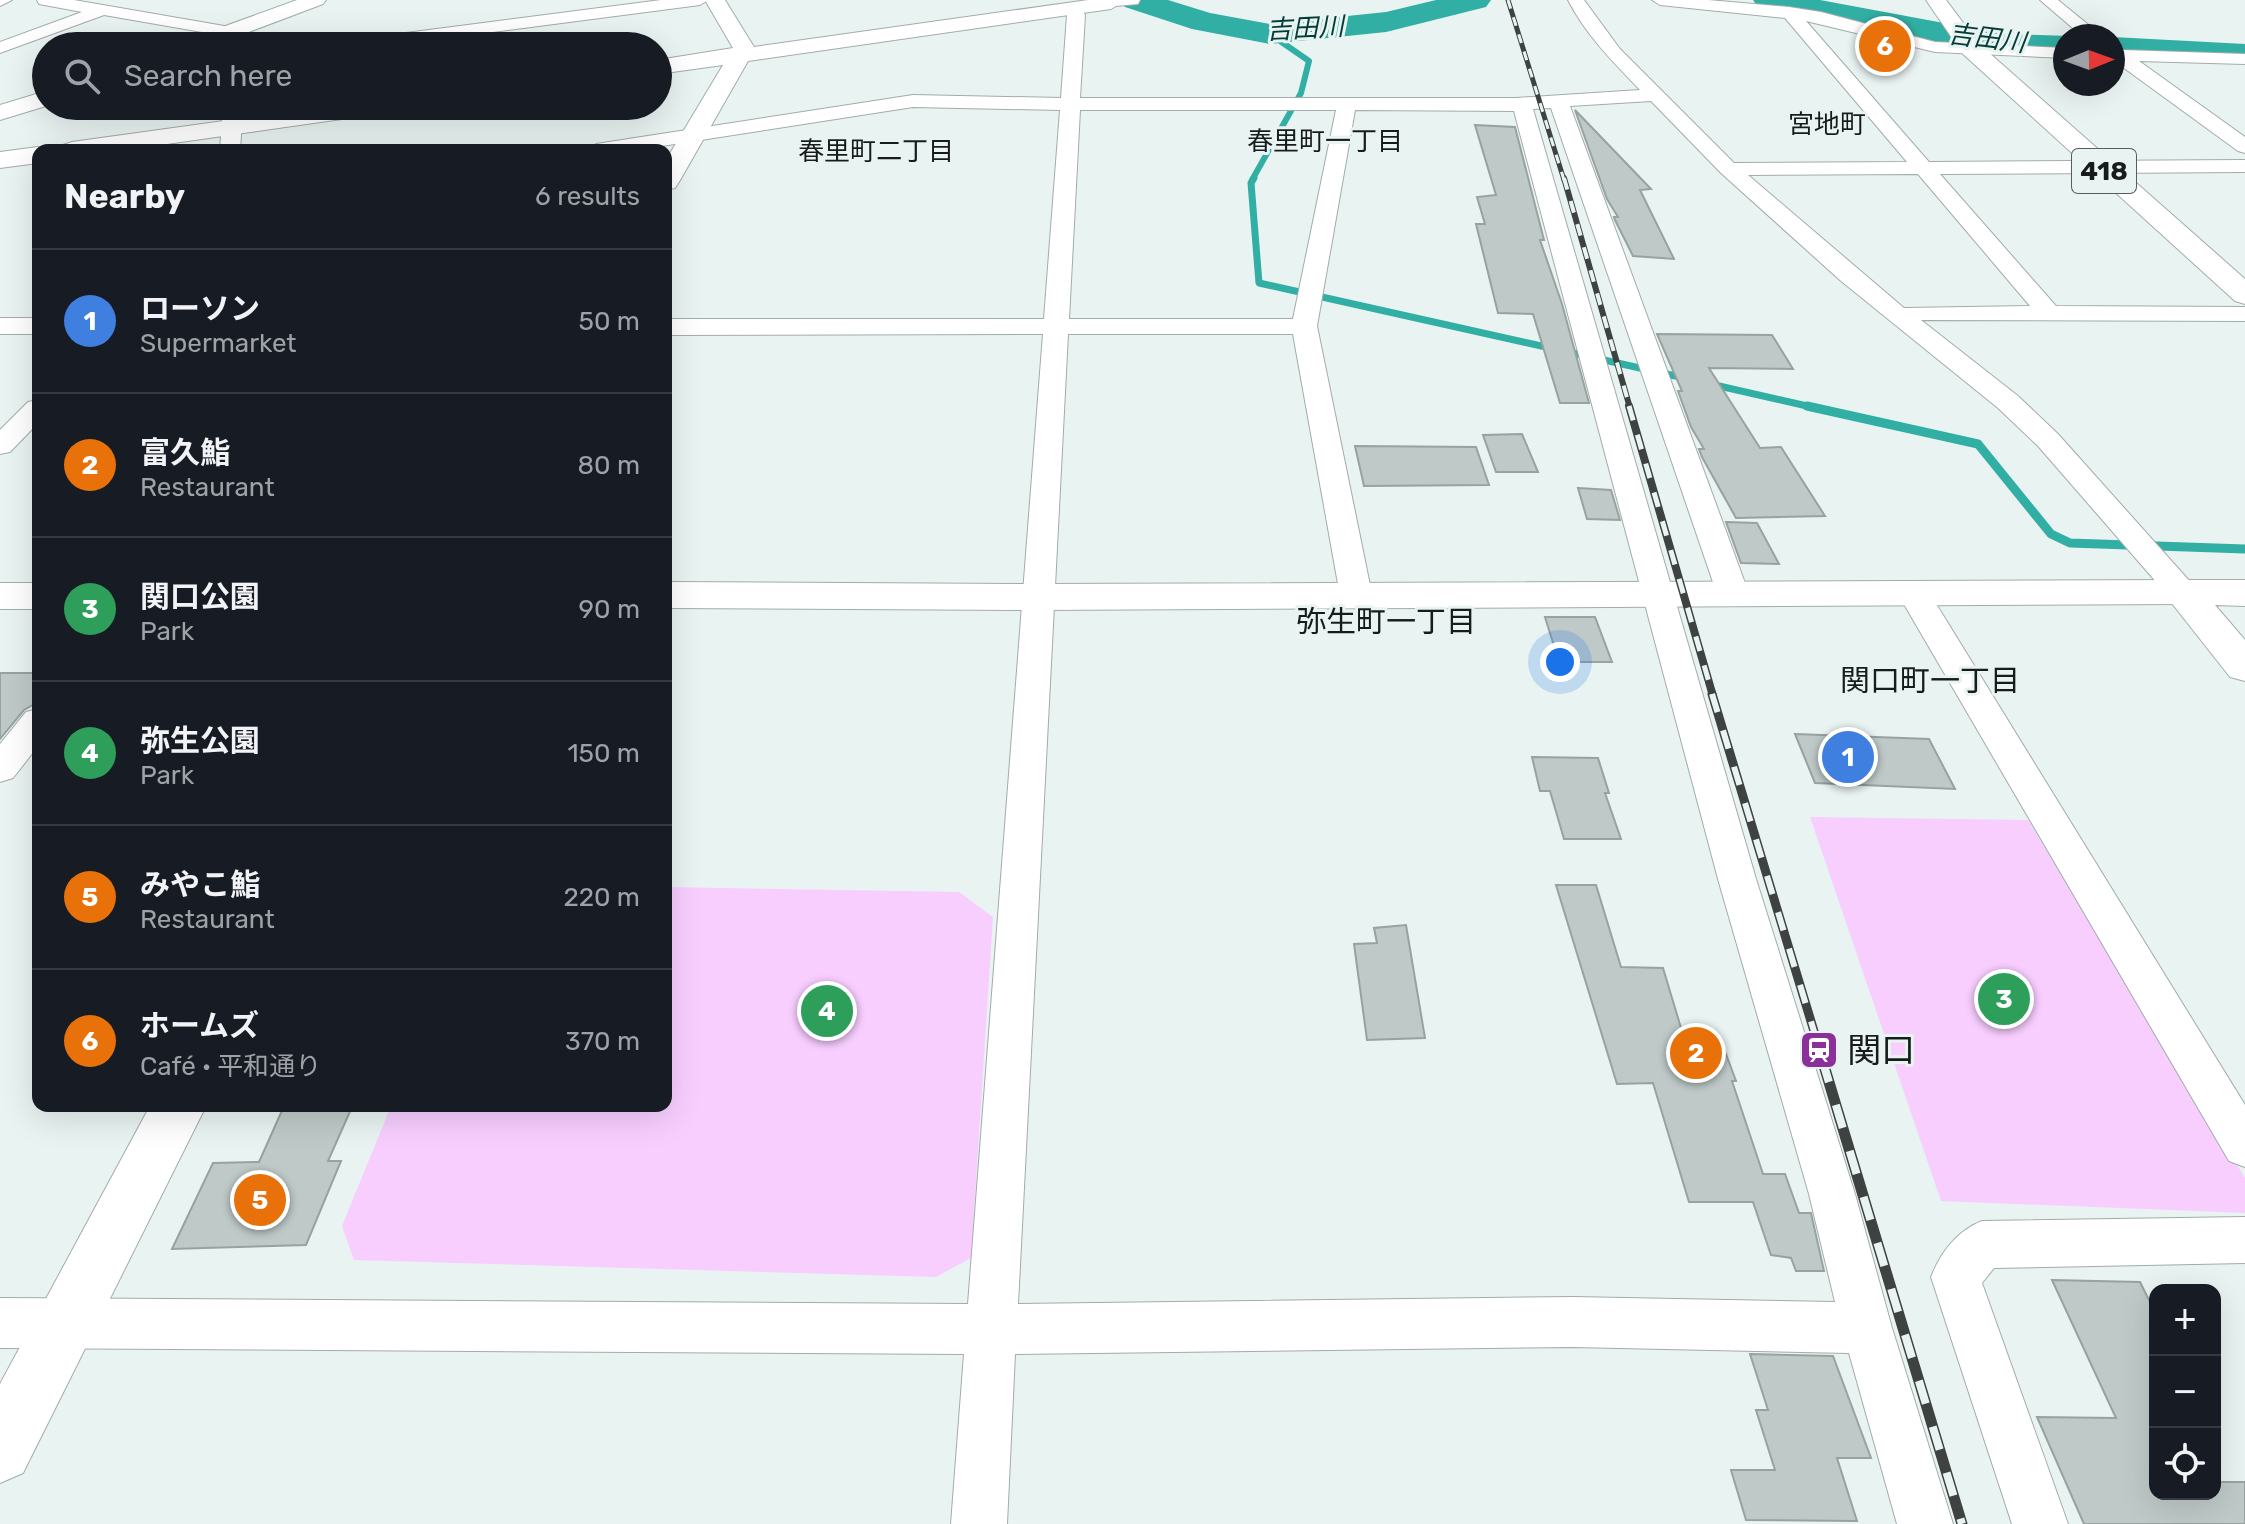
<!DOCTYPE html>
<html lang="en">
<head>
<meta charset="utf-8">
<style>
	:root { --surface:#171b24; --page:#20242c; --text:#f1f3f6; --muted:#9ea1a6; --line:#363941; --accent:#c39bcd }
	body { margin:0; font-family:Rubik,"Noto Sans JP",sans-serif; background:var(--page); color:var(--text) }
	.controls { position:absolute; right:24px; bottom:24px; display:grid; overflow:hidden; border-radius:16px; box-shadow:0 8px 32px #0002 }
	.controls button { width:72px; height:72px; display:grid; place-items:center; padding:0; border:0; border-bottom:2px solid var(--line); background:var(--surface); color:var(--text); font:40px sans-serif }
	.compass { position:absolute; left:2053px; top:24px; width:72px; height:72px; border-radius:50%; background:var(--surface); box-shadow:0 8px 32px #0002; rotate:89deg }
	.you { position:absolute; left:1560px; top:662px; width:28px; height:28px; margin:-20px; border:6px solid #fff; border-radius:50%; background:#1a73e8; box-shadow:0 0 0 12px #1a73e833 }
	.badge { display:grid; place-items:center; width:52px; height:52px; border-radius:50%; background:var(--accent); color:#fff; font-size:26px; font-weight:700 }
	.pin { position:absolute; translate:-50% -50%; border:4px solid #fff; box-shadow:0 2px 8px #0006 }
	.list { margin:0; padding:0; list-style:none }
	h2 { display:flex; justify-content:space-between; align-items:center; height:104px; margin:0; padding:0 32px; font-size:34px }
	h2 small { font-size:26px; font-weight:400; color:var(--muted) }
	.list li { display:grid; grid-template-columns:52px 1fr auto; gap:24px; align-items:center; box-sizing:border-box; height:144px; padding:0 32px; border-top:2px solid var(--line) }
	.list b { display:block; font-size:30px; white-space:nowrap }
	.list p { margin:0; font-size:26px; white-space:nowrap; color:var(--muted) }
	.list em { font-size:26px; font-style:normal; color:var(--muted) }
	.icon { flex:none; width:44px; height:44px; fill:none; stroke:currentColor; stroke-width:2; stroke-linecap:round; stroke-linejoin:round }
	.map { position:relative; flex:none; width:2245px; height:1524px; overflow:hidden }
	.search { position:absolute; background:var(--surface); box-shadow:0 8px 32px #0002; left:32px; top:32px; width:640px; height:88px; display:flex; align-items:center; gap:20px; box-sizing:border-box; padding:0 28px; border-radius:44px; color:var(--muted); font-size:30px }
	.panel { position:absolute; background:var(--surface); box-shadow:0 8px 32px #0002; left:32px; top:144px; width:640px; height:968px; border-radius:16px }
	.map>svg:first-child { display:block }
</style>
</head>
<body>
<div class="map">
<svg width="2245" height="1524" viewBox="0 0 2245 1524">
	<rect width="100%" height="100%" fill="#e9f3f2"/>
	<!-- green -->
	<g fill="#f8ceff">
		<path d="M1810 817 2028 820 2245 1178V1213L1941 1201Z"/>
		<path d="M666 887 959 892 993 917 971 1258 936 1277 354 1260 342 1226 391 1106H666Z"/>
	</g>
	<g fill="none" stroke-linecap="round" stroke-linejoin="round">
		<!-- stream-far2 -->
		<path stroke="#32afa4" stroke-width="6" d="M1252 180 1301 93 1309 61 1270 34"/>
		<!-- stream-far1 -->
		<g stroke="#32afa4" stroke-width="7">
			<path d="M1254 178 1251 183 1259 283 1689 379"/>
			<path d="M1706 383 1816 408"/>
		</g>
		<!-- stream -->
		<path stroke="#32afa4" stroke-width="9" d="M1807 406 1978 444 2051 534 2070 543 2245 549"/>
		<!-- river -->
		<g fill="#32afa4" fill-rule="evenodd">
			<path d="M1120 0H1168L1210 13 1270 24 1386 12 1436 0H1491L1486 7 1386 32 1270 44 1192 29 1125 7Z"/>
			<path d="M1753 0H1820L2003 34 2070 36H2065V55L2003 54 1769 10 1758 7Z"/>
			<path d="M2113 37 2245 44V64L2113 57Z"/>
		</g>
	</g>
	<!-- building -->
	<g fill="#bfcac8" stroke="#98a2a0" stroke-width="2">
		<path d="M1575 110 1651 189 1640 190 1674 259 1633 256 1615 220 1614 217H1618L1607 199Z"/>
		<path d="M1475 125 1515 127 1544 240H1540L1562 304 1589 403H1560L1533 314 1498 313 1476 224H1485L1477 197 1496 195Z"/>
		<path d="M1657 334 1772 335 1793 369 1709 368 1760 448 1781 447 1825 516 1736 518 1702 457 1699 449H1704L1691 427 1678 391H1682Z"/>
		<path d="M1522 434 1538 472H1496L1483 435Z"/>
		<path d="M1355 446 1476 447 1489 485 1364 486Z"/>
		<path d="M1578 488 1611 490 1620 520 1587 519Z"/>
		<path d="M1726 522 1757 523 1779 564 1741 563Z"/>
		<path d="M1545 617H1595L1612 662H1559Z"/>
		<path d="M0 673H38V702L24 710 0 739Z"/>
		<path d="M1795 734 1929 739 1955 789 1815 783Z"/>
		<path d="M1532 757 1598 758 1609 793H1605L1621 839H1564L1550 791H1540Z"/>
		<path d="M1556 885H1596L1621 967 1663 968 1684 1038H1720L1736 1081H1732L1763 1174H1785L1799 1213H1811L1824 1271H1796L1791 1258 1771 1255 1753 1202H1689L1653 1083 1617 1084Z"/>
		<path d="M1406 925 1425 1038 1367 1040 1354 944 1377 943 1374 928Z"/>
		<path d="M284 1106 352 1107 328 1161H341L306 1245 172 1249 213 1163 259 1162Z"/>
		<path d="M2052 1280 2140 1282 2155 1312V1494H2215V1482H2245V1524H2084L2037 1417 2116 1418Z"/>
		<path d="M1750 1354 1833 1356 1871 1458H1837L1857 1521 1746 1520 1731 1470H1775L1756 1410H1768Z"/>
	</g>
	<g fill="none" stroke-linecap="round" stroke-linejoin="round">
		<!-- street casing -->
		<g stroke="#a2acaa" stroke-width="2">
			<g id="street">
				<path d="M0 0H12L0 6Z"/>
				<path d="M37 0H74L230 27 243 32 246 46H228V38L225 36 104 15 0 53V42L82 12 39 4Z"/>
				<path d="M661 0H708L700 5 385 46H335L344 41Z"/>
				<path d="M1101 0H1140L1138 4 1105 7Z"/>
				<path d="M1568 0H1584L1620 49 1734 163 1907 162 1785 18 1660 5 1652 0H1708L1789 7 1821 12 1935 42 2065 48V58L1935 52 1806 21 1929 162 2245 160V172L1940 174 2056 306 2245 307V321L1921 320 2018 396 2058 434 2193 585 2198 592 2193 599 2182 602 2171 599 2038 446 1998 408 1841 281 1721 173 1651 101 1570 106 1749 594 1744 601 1733 604 1722 601 1717 594 1551 108 1533 109 1756 879 1855 1194 1892 1328 1953 1524H1897L1849 1353 1573 1347 1015 1354 1007 1524H951L964 1354 0 1348V1298L968 1304 1043 334 666 335V319H1044L1060 110 913 107 636 150H586L596 144 913 95 1061 98 1067 15 1064 8 1073 3 1079 4 1085 15 1080 98H1516L1640 90C1613 62 1586 35 1568 0ZM1080 110H1336L1293 319H1069ZM1355 110 1514 111 1718 879 1809 1194 1835 1302 1573 1297 1018 1304 1068 334H1293L1340 595 1345 602 1356 605 1367 602 1372 595 1317 326ZM1918 174 2030 306 1904 308 1748 175Z"/>
				<path d="M2040 0H2058L2102 36H2082Z"/>
				<path d="M2113 46 2123 50 2245 54V64L2139 61 2245 137V153L2238 151 2113 60Z"/>
				<path d="M223 106H243L240 150H220Z"/>
				<rect x="0" y="318" width="38" height="16"/>
				<path d="M38 400V423L10 452 0 454V430L28 402Z"/>
				<path d="M1914 584 1925 587 1930 594 2245 1105V1167L2229 1161 1898 594 1903 587Z"/>
				<path d="M38 709V746L13 778 0 782V744L26 712Z"/>
				<path d="M2245 1217V1263L1994 1268 1982 1283 2068 1524H2012L1931 1277C1941 1252 1957 1231 1982 1221Z"/>
			</g>
		</g>
		<!-- secondary casing -->
		<g stroke="#a2acaa" stroke-width="2">
			<g id="secondary">
				<path d="M297 0H326L323 4 212 46H181L184 41Z"/>
				<path d="M705 0H725L754 47 1088 0H1119L1121 3 1111 9 748 61 679 182 675 188 666 190V160L723 65 658 74V60L733 48Z"/>
				<path d="M46 91V106L0 120V105Z"/>
				<path d="M333 106H396L392 111 384 113 125 150H59L63 145 72 142Z"/>
				<path d="M38 147 47 150H38V163L0 168V152Z"/>
				<path d="M2182 580 2196 583 2201 592 2196 601 2182 604 1038 610 666 608V582L1038 584Z"/>
				<rect x="0" y="583" width="38" height="26"/>
				<path d="M150 1106H206L23 1473 0 1483V1384Z"/>
			</g>
		</g>
		<!-- highway casing -->
		<g stroke="#a2acaa" stroke-width="2">
			<g id="highway">
				<path d="M1926 0H1946L1979 44 2245 279V304L2235 301 1963 54Z"/>
				<path d="M2182 580H2245V606L2215 605 2245 640V681L2230 677 2163 592 2168 583Z"/>
			</g>
		</g>
		<!-- street -->
		<use href="#street" fill="#fff" fill-rule="evenodd"/>
		<!-- secondary -->
		<use href="#secondary" fill="#fff" fill-rule="evenodd"/>
		<!-- highway -->
		<use href="#highway" fill="#fff" fill-rule="evenodd"/>
		<!-- rail-far4 casing -->
		<g stroke="#3e4342" stroke-width="5">
			<path id="rail-far4" d="M1508 0 1564 180"/>
		</g>
		<!-- rail-far3 casing -->
		<g stroke="#3e4342" stroke-width="6">
			<path id="rail-far3" d="M1564 178 1630 408"/>
		</g>
		<!-- rail-far2 casing -->
		<g stroke="#3e4342" stroke-width="8">
			<path id="rail-far2" d="M1629 406 1713 696"/>
		</g>
		<!-- rail-far1 casing -->
		<g stroke="#3e4342" stroke-width="9">
			<path id="rail-far1" d="M1712 694 1823 1061"/>
		</g>
		<!-- rail casing -->
		<g stroke="#3e4342" stroke-width="11">
			<path id="rail" d="M1822 1059 1962 1524"/>
		</g>
		<!-- rail-far4 -->
		<use href="#rail-far4" stroke="#e9f3f2" stroke-width="3" stroke-dasharray="9" stroke-linecap="butt"/>
		<!-- rail-far3 -->
		<use href="#rail-far3" stroke="#e9f3f2" stroke-width="4" stroke-dasharray="12" stroke-linecap="butt"/>
		<!-- rail-far2 -->
		<use href="#rail-far2" stroke="#e9f3f2" stroke-width="5" stroke-dasharray="15" stroke-linecap="butt"/>
		<!-- rail-far1 -->
		<use href="#rail-far1" stroke="#e9f3f2" stroke-width="6" stroke-dasharray="19" stroke-linecap="butt"/>
		<!-- rail -->
		<use href="#rail" stroke="#e9f3f2" stroke-width="8" stroke-dasharray="24" stroke-linecap="butt"/>
	</g>
	<!-- icons -->
	<defs>
		<g id="station-square" transform="scale(2)"><rect x="-9" y="-9" width="18" height="18" rx="4" fill="#8b309b" stroke="#e9f3f2"/><path d="M-3-6H3Q5-6 5-4V2Q5 4 3 4L4.5 6H3L1.5 4h-3L-3 6H-4.5L-3 4Q-5 4-5 2V-4Q-5-6-3-6ZM-3.5-4v3h7v-3ZM-3.5 1v1.5H-2V1ZM2 1v1.5H3.5V1Z" fill="#fff"/></g>
	</defs>
	<g fill-rule="evenodd">
		<use href="#station-square" x="1819" y="1050"/>
	</g>
	<g text-anchor="middle" stroke-width="6" stroke-linejoin="round" paint-order="stroke">
		<!-- far-water labels -->
		<g font-size="26" font-style="italic" fill="#033c38" stroke="#e9f3f2">
			<text transform="translate(1305 28) rotate(-3)" y="9">吉田川</text>
			<text transform="translate(1987 38) rotate(7)" y="9">吉田川</text>
		</g>
		<!-- far-quarter labels -->
		<g font-size="26" fill="#181b1b" stroke="#e9f3f2">
			<text x="1827" y="133">宮地町</text>
		</g>
		<!-- far-neighbourhood labels -->
		<g font-size="26" fill="#181b1b" stroke="#e9f3f2">
			<text x="1325" y="150">春里町一丁目</text>
			<text x="876" y="160">春里町二丁目</text>
		</g>
		<!-- shield labels -->
		<rect fill="#e9f3f2" stroke="#575c5c" stroke-width="2" x="2072" y="149" width="64" height="44" rx="6"/>
		<g font-size="26" font-weight="bold" fill="#181b1b">
			<text x="2104" y="180">418</text>
		</g>
		<!-- neighbourhood labels -->
		<g font-size="30" fill="#181b1b" stroke="#e9f3f2">
			<text x="1386" y="632">弥生町一丁目</text>
			<text x="1930" y="691">関口町一丁目</text>
		</g>
		<!-- near-poi labels -->
		<g font-size="34" fill="#181b1b" stroke="#e9f3f2" text-anchor="start">
			<text x="1847" y="1062">関口</text>
		</g>
	</g>
</svg>
<div class="controls">
<button>+</button>
<button>−</button>
<button><svg class="icon" aria-label="locate" viewBox="0 0 24 24"><circle cx="12" cy="12" r="6"/><path d="M12 2v4M12 18v4M2 12h4M18 12h4"/></svg></button>
</div>
<svg class="compass" viewBox="-18 -18 36 36"><path d="M0-13l5 13h-10z" fill="#e53935"/><path d="M0 13l5-13h-10z" fill="#9ea1a6"/></svg>
<div class="you"></div>
<div class="pin badge" style="left:1848px;top:757px;background:#3f7fe0">1</div>
<div class="pin badge" style="left:1696px;top:1053px;background:#e8710a">2</div>
<div class="pin badge" style="left:2004px;top:999px;background:#2e9e5b">3</div>
<div class="pin badge" style="left:827px;top:1011px;background:#2e9e5b">4</div>
<div class="pin badge" style="left:260px;top:1200px;background:#e8710a">5</div>
<div class="pin badge" style="left:1885px;top:46px;background:#e8710a">6</div>
<div class="search"><svg class="icon" aria-label="search" viewBox="0 0 24 24"><circle cx="10" cy="10" r="6"/><path d="M15 15l6 6"/></svg>Search here</div>
<section class="panel">
<h2>Nearby<small>6 results</small></h2>
<ul class="list">
<li><span class="badge" style="background:#3f7fe0">1</span><div><b>ローソン</b><p>Supermarket</p></div><em>50 m</em></li>
<li><span class="badge" style="background:#e8710a">2</span><div><b>富久鮨</b><p>Restaurant</p></div><em>80 m</em></li>
<li><span class="badge" style="background:#2e9e5b">3</span><div><b>関口公園</b><p>Park</p></div><em>90 m</em></li>
<li><span class="badge" style="background:#2e9e5b">4</span><div><b>弥生公園</b><p>Park</p></div><em>150 m</em></li>
<li><span class="badge" style="background:#e8710a">5</span><div><b>みやこ鮨</b><p>Restaurant</p></div><em>220 m</em></li>
<li><span class="badge" style="background:#e8710a">6</span><div><b>ホームズ</b><p>Café · 平和通り</p></div><em>370 m</em></li>
</ul>
</section>
</div>
</body>
</html>
